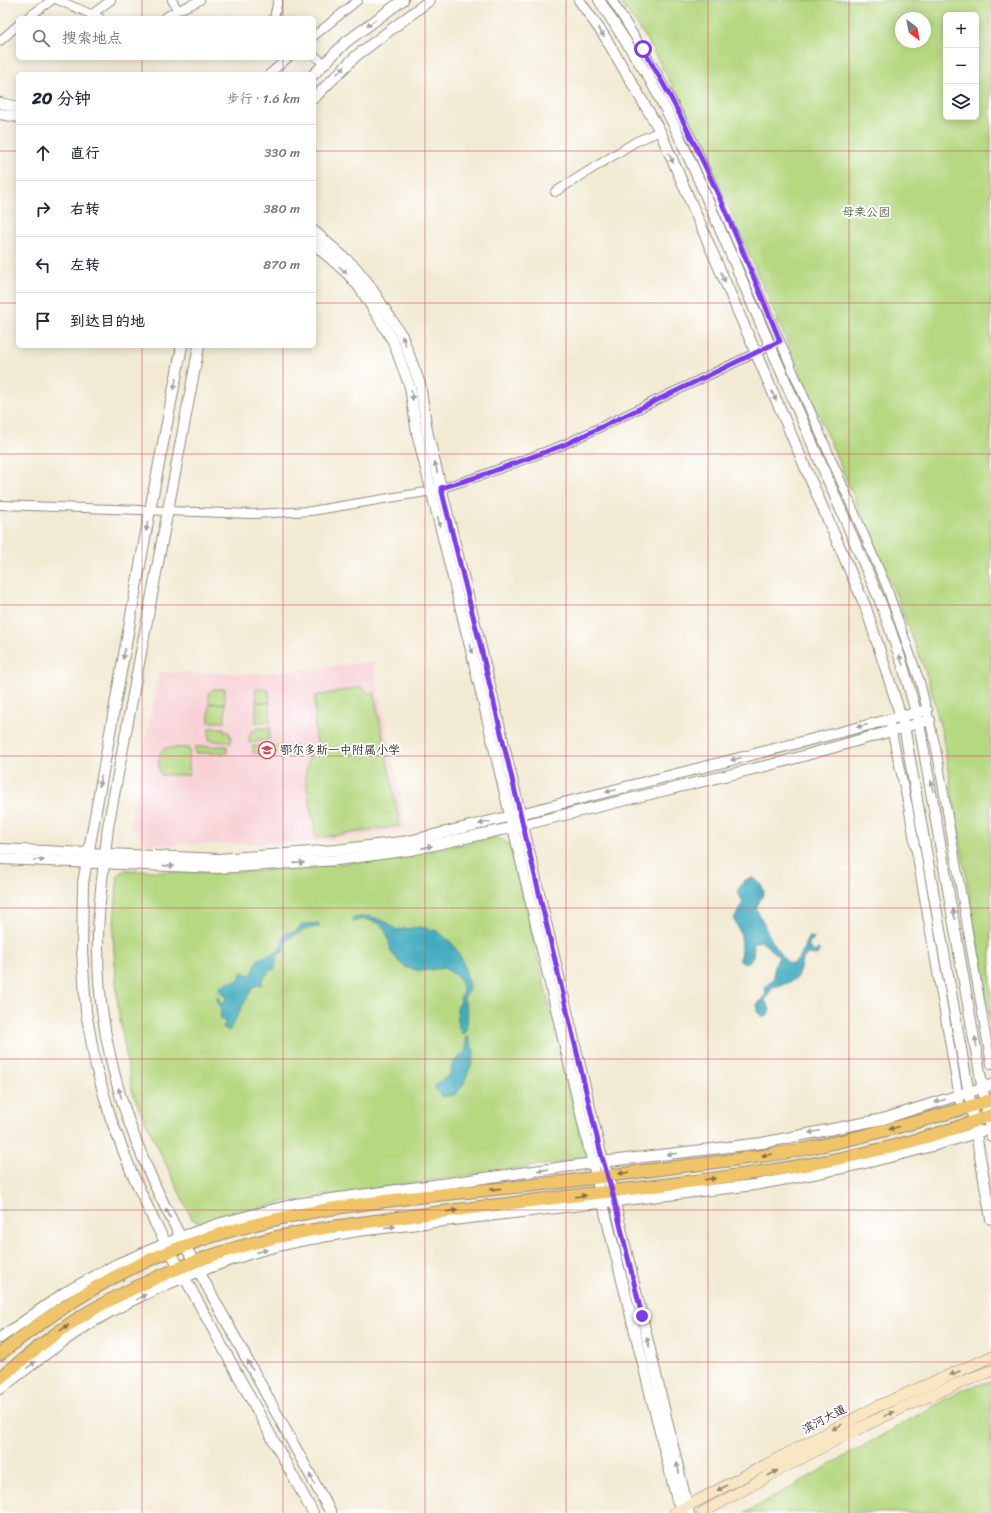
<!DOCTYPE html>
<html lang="zh">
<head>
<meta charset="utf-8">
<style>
	:root { --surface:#fff; --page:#f2f2f3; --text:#1f2937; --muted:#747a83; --line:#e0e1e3 }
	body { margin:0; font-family:Sriracha,"LXGW WenKai TC",sans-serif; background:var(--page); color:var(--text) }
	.controls { position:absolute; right:12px; top:12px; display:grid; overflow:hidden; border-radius:6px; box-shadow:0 2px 10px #0003 }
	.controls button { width:36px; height:36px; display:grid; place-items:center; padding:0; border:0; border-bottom:1px solid var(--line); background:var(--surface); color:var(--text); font:20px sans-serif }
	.compass { position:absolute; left:895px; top:12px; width:36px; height:36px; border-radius:50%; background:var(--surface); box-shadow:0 2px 10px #0003; rotate:148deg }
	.stop { position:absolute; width:12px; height:12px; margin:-9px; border:3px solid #7c3aed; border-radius:50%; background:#fff }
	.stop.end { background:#7c3aed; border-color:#fff; box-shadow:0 1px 4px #0008 }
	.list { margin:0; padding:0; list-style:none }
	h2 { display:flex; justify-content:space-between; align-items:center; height:52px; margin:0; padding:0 16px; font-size:17px }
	h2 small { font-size:13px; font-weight:400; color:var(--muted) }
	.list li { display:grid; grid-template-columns:26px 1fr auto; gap:12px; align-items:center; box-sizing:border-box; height:56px; padding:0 16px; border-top:1px solid var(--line) }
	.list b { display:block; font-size:15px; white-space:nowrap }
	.list em { font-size:13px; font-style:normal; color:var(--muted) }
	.icon { flex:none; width:22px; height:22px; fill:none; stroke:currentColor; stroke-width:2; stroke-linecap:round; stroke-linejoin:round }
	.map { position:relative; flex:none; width:991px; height:1513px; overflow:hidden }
	.search { position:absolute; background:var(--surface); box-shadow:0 2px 10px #0003; left:16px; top:16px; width:300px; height:44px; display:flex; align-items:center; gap:10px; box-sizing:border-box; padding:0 14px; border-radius:6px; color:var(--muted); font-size:15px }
	.panel { position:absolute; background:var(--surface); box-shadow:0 2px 10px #0003; left:16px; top:72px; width:300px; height:276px; border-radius:6px }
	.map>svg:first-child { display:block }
</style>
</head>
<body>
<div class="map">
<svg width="991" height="1513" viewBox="0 0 991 1513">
	<rect width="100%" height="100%" fill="#fff"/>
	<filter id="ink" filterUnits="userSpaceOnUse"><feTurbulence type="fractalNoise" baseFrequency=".025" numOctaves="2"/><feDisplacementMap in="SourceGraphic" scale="8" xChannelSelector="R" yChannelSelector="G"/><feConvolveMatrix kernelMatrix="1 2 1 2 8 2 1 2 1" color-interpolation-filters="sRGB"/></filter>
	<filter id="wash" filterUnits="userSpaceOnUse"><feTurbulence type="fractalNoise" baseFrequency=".012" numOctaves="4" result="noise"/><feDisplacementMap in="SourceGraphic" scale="16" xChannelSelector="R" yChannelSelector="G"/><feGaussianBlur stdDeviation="0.9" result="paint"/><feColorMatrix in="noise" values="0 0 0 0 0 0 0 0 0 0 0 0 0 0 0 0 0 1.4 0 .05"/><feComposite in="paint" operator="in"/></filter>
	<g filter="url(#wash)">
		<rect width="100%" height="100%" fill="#f2ead3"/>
		<!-- built -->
		<path fill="#f7cfd4" d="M373 662 406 826 399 830 316 842 149 845 130 826 159 672 258 674Z"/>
		<!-- green -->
		<g fill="#b6d881" stroke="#708256" fill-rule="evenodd">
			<path d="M619 0H991V1026L942 733 928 679 897 597 693 124 646 38ZM946 15H976V117H946ZM901 18H925V42H901Z"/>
			<path d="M361 687 369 693 374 692 400 826 316 838 305 775 311 749 318 748 315 734V696Z"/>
			<path d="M213 689H225V703H209V692Z"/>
			<path d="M256 689H268L270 702H256Z"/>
			<rect x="256" y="703" width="14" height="19"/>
			<rect x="209" y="704" width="16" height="18"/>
			<path d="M209 728H224V732H229V736H231V743L209 740Z"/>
			<path d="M256 728H270L269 739 249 743V736H251V731H256Z"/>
			<path d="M227 746V753H195V747Z"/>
			<rect x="253" y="746" width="42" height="7"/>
			<path d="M164 748H189V775H161C157 768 158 754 164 748Z"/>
			<path d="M497 837 511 845 586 1159 287 1201 202 1223 192 1219 141 1112 132 1090 118 1008 113 936 118 874 126 870C162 871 199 874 236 872 324 869 410 855 497 837Z"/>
			<path d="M991 1381V1513H745L962 1390Z"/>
		</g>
		<!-- water -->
		<g fill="#3fabbe" stroke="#356b74">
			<path d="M753 878 761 884 764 892 756 908C763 921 779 962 792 964 805 957 801 947 809 937L815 938 808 943 810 949 814 952 819 949V951L817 955 807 954 802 961 797 978 788 983 773 987 765 1000 770 1009 768 1015 763 1018 757 1012V1005L766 994 765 988 774 978V966L779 957 761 941 754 943 753 957 749 962 743 963 740 961C741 940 745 940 734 920L743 902 737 891 745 880Z"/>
			<path d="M370 916 388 923 397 930 419 927 430 929 439 932 453 944 462 959 469 984V988L464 999 468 1013 466 1031 462 1034 458 1025 457 1009 463 990 459 977 444 968 423 971 407 968 400 963 391 952 387 934 381 924 364 919 353 922 352 918Z"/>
			<path d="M319 923V927L305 929 287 940 285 950 277 956 275 968 266 975 261 981 262 984 253 987 229 1031 223 1027 226 1022 220 1019 221 1008 216 998 219 996V1002L223 1004 227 997 219 990 220 986 227 983 238 981 242 972 250 975 253 972 258 959 279 951 281 947 283 936 287 933 295 932 302 924Z"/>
			<path d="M468 1036 474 1052 472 1063 463 1085 455 1095 442 1097 435 1089 436 1084 450 1075C451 1072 451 1068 452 1065 457 1054 470 1058 465 1038Z"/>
		</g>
	</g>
	<g filter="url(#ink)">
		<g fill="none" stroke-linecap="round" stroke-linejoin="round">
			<!-- minor casing -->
			<g stroke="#8e8a7f" stroke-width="10">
				<g id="minor">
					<path d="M58 0 100 18"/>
					<path d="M172 0 177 9"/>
					<path d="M612 0 656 71 693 141 886 585 920 682 936 748 991 1064"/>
					<path d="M91 15 111 0"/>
					<path d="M27 18 52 0"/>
					<path d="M164 18C177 9 188 7 200 0"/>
					<path d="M274 18 278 0"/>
					<path d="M314 36 358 0"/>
					<path d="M0 41 18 25"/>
					<path d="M314 55 322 62H326"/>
					<path d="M269 74 288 58"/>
					<path d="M555 192 635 142 660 131"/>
					<path d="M0 505 253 514 311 511 432 491 480 476 563 445 774 344"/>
					<path d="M889 719 908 806 961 1109"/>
				</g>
			</g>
			<!-- tertiary casing -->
			<g stroke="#8e8a7f" stroke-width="12">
				<g id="tertiary">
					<path d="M579 0 605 37 660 131 866 608 904 726 991 1219"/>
					<path d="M599 0 648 76 674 125 698 178 881 603 903 666 919 723 991 1136"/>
					<path d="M314 74 346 42 403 0"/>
					<path d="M314 98 356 56 430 0"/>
					<path d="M0 103 18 107"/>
					<path d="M0 114 18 117"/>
					<path d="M314 231 355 267 368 283 402 336 420 384 427 431 480 644 600 1150 612 1191 689 1513"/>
					<path d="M314 244 348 274 360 288 393 341 410 387 417 433 470 646 590 1152 677 1500 684 1513"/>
					<path d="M182 346 150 510 83 883 82 950 86 1012 96 1067 111 1119 131 1171 155 1223 313 1513"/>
					<path d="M199 346 108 827C104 868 97 909 98 949 98 987 103 1027 112 1064 132 1151 176 1230 219 1308 256 1376 294 1445 331 1513"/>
					<path d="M0 849 219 859 336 850 409 841 520 814 927 710"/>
					<path d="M0 859 219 868 337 860 411 850 523 825 782 762 930 720"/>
					<path d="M0 1338 64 1293 117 1264 181 1237 221 1223 295 1204 593 1163 762 1143 883 1119 991 1085"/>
					<path d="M0 1389C33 1364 65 1338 101 1317 145 1292 194 1272 243 1256 280 1243 319 1238 358 1231L754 1185C831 1172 907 1155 982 1131"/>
				</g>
			</g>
			<!-- secondary casing -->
			<g stroke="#8e8a7f" stroke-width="12">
				<g id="secondary">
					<path d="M674 1513 876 1407 991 1357"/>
					<path d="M702 1513C796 1460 890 1408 991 1371"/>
				</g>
			</g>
			<!-- primary casing -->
			<g stroke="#8e8a7f" stroke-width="14">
				<g id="primary">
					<path d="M0 1354C46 1317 95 1284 149 1260 289 1198 444 1198 593 1178 629 1173 665 1168 702 1164 736 1159 771 1156 805 1149 868 1136 930 1119 991 1100"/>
					<path d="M0 1378C30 1354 59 1329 92 1310 113 1298 136 1287 158 1277 204 1256 257 1240 307 1231 341 1225 376 1221 411 1216 492 1205 573 1196 655 1186 771 1172 881 1158 991 1115"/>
				</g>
			</g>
			<!-- minor -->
			<use href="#minor" stroke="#fff" stroke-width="8"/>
			<!-- tertiary -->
			<use href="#tertiary" stroke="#fff" stroke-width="10"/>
			<!-- secondary -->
			<use href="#secondary" stroke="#f9e7c3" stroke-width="11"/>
			<!-- primary -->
			<use href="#primary" stroke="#f0c469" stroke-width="12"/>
		</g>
		<!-- one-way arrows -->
		<defs><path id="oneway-solid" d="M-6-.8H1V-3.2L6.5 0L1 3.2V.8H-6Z"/></defs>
		<g fill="#a0a0a0">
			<use href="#oneway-solid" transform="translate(371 23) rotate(143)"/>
			<use href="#oneway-solid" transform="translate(601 32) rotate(56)"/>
			<use href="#oneway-solid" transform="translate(341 70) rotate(-44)"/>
			<use href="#oneway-solid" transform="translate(671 158) rotate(66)"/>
			<use href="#oneway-solid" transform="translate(343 270) rotate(42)"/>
			<use href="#oneway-solid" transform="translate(723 277) rotate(67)"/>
			<use href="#oneway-solid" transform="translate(404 341) rotate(-112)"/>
			<use href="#oneway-solid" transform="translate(175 384) rotate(101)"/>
			<use href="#oneway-solid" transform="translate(412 395) rotate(81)"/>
			<use href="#oneway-solid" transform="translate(774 396) rotate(66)"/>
			<use href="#oneway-solid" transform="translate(436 467) rotate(-104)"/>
			<use href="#oneway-solid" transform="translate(439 522) rotate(76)"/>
			<use href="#oneway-solid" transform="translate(147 526) rotate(100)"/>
			<use href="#oneway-solid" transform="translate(471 648) rotate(76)"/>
			<use href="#oneway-solid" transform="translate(124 654) rotate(100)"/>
			<use href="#oneway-solid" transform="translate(901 660) rotate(-109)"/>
			<use href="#oneway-solid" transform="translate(862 726) rotate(166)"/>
			<use href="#oneway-solid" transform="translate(736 759) rotate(166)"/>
			<use href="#oneway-solid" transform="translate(100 781) rotate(100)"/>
			<use href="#oneway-solid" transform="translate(932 786) rotate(-101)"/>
			<use href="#oneway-solid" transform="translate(611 791) rotate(166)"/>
			<use href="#oneway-solid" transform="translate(484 823) rotate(167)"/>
			<use href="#oneway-solid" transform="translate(427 847) rotate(-13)"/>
			<use href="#oneway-solid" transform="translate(39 860) rotate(2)"/>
			<use href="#oneway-solid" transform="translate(299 863) rotate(-4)"/>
			<use href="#oneway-solid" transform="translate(169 866) rotate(3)"/>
			<use href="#oneway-solid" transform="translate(954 914) rotate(-100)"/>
			<use href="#oneway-solid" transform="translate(976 1042) rotate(-100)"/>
			<use href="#oneway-solid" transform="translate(120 1093) rotate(-106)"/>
			<use href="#oneway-solid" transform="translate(940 1101) rotate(163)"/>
			<use href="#oneway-solid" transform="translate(814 1132) rotate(168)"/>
			<use href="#oneway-solid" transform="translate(672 1154) rotate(173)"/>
			<use href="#oneway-solid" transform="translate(543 1170) rotate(172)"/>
			<use href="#oneway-solid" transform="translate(168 1213) rotate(-116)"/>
			<use href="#oneway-solid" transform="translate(390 1227) rotate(-7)"/>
			<use href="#oneway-solid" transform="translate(262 1251) rotate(-14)"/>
			<use href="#oneway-solid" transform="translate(141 1297) rotate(-27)"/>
			<use href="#oneway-solid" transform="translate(648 1342) rotate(-104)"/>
			<use href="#oneway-solid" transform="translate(31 1365) rotate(-37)"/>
			<use href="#oneway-solid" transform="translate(250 1365) rotate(-119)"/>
			<use href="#oneway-solid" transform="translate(678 1468) rotate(-104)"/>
			<use href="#oneway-solid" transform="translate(312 1479) rotate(-119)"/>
		</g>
		<g fill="#847047">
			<use href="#oneway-solid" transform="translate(894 1128) rotate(166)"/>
			<use href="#oneway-solid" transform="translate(767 1155) rotate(171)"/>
			<use href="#oneway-solid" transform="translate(624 1173) rotate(173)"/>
			<use href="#oneway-solid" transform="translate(710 1179) rotate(-7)"/>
			<use href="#oneway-solid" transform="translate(495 1189) rotate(174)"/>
			<use href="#oneway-solid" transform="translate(581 1196) rotate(-7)"/>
			<use href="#oneway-solid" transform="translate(452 1211) rotate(-7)"/>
			<use href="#oneway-solid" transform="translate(64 1328) rotate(-34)"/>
		</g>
		<g fill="#928977">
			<use href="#oneway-solid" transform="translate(955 1373) rotate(157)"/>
			<use href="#oneway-solid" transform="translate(889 1414) rotate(-25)"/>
			<use href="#oneway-solid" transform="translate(837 1427) rotate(152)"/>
			<use href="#oneway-solid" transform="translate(773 1473) rotate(-30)"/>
			<use href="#oneway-solid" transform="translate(722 1488) rotate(152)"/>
		</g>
	</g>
	<g fill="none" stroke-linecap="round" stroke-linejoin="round" filter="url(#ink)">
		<!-- route -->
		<path stroke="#7c3aed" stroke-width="5" d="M642 1316 612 1191 600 1150 480 644 441 488 480 476 564 445 780 341C739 242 699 141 643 49"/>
	</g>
	<!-- grid -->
	<path fill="none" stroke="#d1495b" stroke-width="1" stroke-opacity="0.55" d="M142 0V18M283 0V18M425 0V1513M566 0V1513M708 0V1513M849 0V1513M142 58V74M283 58V74M0 151H18M314 151H991M0 303H18M314 303H991M142 346V1513M283 346V1513M0 454H991M0 605H991M0 756H991M0 908H991M0 1059H991M0 1210H991M0 1362H991"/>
	<!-- icons -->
	<defs>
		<g id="school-ring" transform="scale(0.9)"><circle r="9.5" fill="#fff" stroke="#d1495b" stroke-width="1.5"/><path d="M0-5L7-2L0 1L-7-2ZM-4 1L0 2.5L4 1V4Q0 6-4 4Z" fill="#d1495b"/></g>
	</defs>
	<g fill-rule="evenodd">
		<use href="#school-ring" x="267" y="750"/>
	</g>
	<g text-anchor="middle" stroke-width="3.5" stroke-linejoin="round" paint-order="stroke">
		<!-- park labels -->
		<g font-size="12" fill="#555f45" stroke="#fff">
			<text x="866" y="216">母亲公园</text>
		</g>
		<!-- poi labels -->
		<g font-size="12" fill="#2b2b2b" stroke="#fff" text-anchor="start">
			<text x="280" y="754">鄂尔多斯一中附属小学</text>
		</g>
		<!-- street labels -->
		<g font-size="12" fill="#2b2b2b" stroke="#fff">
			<text transform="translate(824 1419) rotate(-28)" y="4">滨河大道</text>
		</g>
	</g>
</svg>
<div class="controls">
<button>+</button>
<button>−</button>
<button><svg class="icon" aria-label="layers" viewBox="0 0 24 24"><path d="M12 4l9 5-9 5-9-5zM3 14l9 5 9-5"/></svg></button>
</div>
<svg class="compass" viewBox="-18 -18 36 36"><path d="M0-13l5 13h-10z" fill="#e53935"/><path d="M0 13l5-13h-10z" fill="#747a83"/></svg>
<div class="stop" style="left:643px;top:49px"></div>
<div class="stop end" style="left:642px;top:1316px"></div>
<div class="search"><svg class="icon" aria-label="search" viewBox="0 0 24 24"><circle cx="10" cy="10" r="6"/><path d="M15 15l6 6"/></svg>搜索地点</div>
<section class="panel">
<h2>20 分钟<small>步行 · 1.6 km</small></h2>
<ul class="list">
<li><svg class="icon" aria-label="ahead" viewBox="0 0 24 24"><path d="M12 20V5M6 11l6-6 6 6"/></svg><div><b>直行</b></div><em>330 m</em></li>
<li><svg class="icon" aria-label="right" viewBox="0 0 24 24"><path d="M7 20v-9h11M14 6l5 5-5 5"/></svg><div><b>右转</b></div><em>380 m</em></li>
<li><svg class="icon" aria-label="left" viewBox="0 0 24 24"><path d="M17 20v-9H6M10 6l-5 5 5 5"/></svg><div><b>左转</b></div><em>870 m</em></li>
<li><svg class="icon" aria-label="arrive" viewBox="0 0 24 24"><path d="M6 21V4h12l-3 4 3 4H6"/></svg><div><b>到达目的地</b></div></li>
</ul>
</section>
</div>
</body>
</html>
